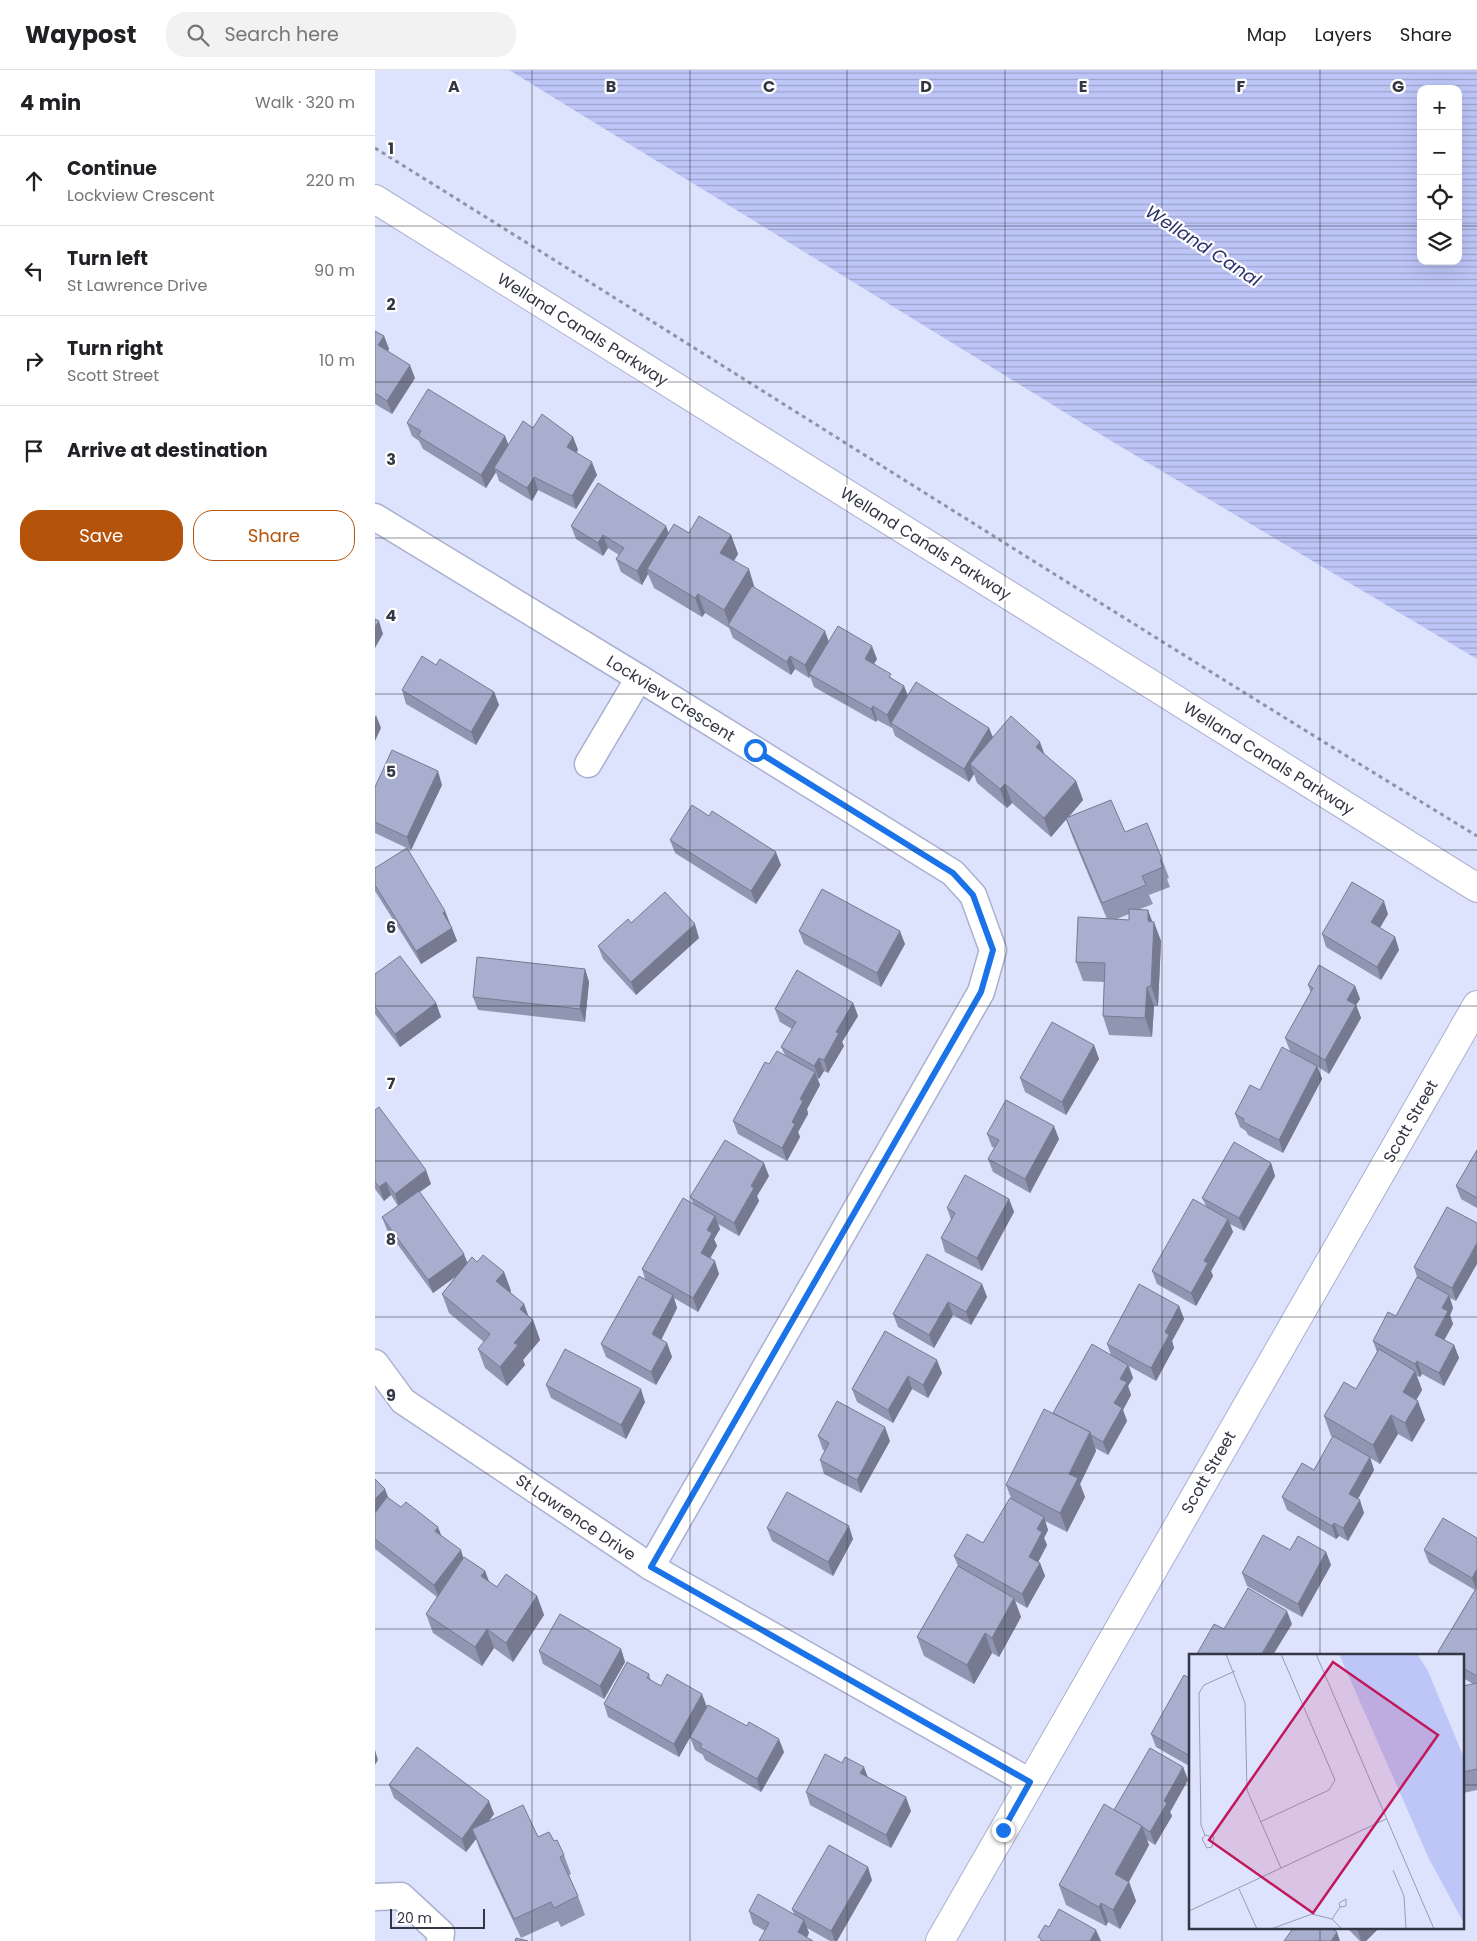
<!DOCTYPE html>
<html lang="en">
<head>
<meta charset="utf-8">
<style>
	:root { --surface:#fff; --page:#f2f2f2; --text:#202124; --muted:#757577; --line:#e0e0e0; --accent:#b45309 }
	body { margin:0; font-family:Poppins,sans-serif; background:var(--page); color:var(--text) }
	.controls { position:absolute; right:15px; top:15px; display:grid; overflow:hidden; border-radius:10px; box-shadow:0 5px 20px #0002 }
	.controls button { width:45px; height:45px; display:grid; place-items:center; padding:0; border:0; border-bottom:1px solid var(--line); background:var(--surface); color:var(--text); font:25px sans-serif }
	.scale { position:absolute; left:15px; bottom:12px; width:95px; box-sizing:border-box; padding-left:5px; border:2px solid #333643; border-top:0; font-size:14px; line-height:18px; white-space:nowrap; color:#333643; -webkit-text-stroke:4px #fff; paint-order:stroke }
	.stop { position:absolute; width:15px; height:15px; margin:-11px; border:4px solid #1a73e8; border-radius:50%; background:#fff }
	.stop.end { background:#1a73e8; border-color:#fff; box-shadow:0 1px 5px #0008 }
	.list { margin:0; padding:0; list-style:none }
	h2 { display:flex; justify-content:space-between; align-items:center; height:65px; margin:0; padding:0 20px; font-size:21px }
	h2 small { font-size:16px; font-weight:400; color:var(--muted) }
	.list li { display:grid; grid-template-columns:32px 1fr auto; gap:15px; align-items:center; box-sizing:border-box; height:90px; padding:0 20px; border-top:1px solid var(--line) }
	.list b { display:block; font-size:19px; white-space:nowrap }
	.list p { margin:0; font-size:16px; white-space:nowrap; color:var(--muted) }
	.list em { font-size:16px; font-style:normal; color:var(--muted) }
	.actions { display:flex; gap:10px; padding:15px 20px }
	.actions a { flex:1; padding:11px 0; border:1px solid var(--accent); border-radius:20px; text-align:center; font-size:18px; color:var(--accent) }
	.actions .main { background:var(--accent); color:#fff }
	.icon { flex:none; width:28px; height:28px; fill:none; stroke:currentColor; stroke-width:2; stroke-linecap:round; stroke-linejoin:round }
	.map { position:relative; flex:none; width:1102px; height:1871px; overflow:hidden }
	header { display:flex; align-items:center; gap:30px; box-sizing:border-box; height:70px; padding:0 25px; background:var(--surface); border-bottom:1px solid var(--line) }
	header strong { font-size:24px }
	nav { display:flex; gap:28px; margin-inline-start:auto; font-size:18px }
	.search { width:350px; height:45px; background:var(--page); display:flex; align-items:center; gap:12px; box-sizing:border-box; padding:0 18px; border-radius:20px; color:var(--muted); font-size:19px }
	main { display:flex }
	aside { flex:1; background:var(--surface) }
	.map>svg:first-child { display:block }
</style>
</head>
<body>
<header>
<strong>Waypost</strong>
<div class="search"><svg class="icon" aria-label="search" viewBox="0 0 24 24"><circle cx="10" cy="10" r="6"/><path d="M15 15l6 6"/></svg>Search here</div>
<nav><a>Map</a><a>Layers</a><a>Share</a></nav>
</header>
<main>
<aside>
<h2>4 min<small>Walk · 320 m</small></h2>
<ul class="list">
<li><svg class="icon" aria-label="ahead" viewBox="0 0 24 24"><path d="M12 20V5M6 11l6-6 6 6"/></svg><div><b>Continue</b><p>Lockview Crescent</p></div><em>220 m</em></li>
<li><svg class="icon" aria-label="left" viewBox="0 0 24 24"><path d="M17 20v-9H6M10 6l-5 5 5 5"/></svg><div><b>Turn left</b><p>St Lawrence Drive</p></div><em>90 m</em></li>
<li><svg class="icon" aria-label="right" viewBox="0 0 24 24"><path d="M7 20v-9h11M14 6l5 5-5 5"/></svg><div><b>Turn right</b><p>Scott Street</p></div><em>10 m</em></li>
<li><svg class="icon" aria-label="arrive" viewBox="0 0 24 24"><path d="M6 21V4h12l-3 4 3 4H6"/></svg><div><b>Arrive at destination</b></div></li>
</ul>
<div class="actions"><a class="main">Save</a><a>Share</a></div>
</aside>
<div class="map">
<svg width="1102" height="1871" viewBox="0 0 1102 1871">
	<defs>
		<pattern id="water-rules" width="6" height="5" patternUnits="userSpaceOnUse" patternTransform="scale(1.25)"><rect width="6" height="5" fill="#bec6f8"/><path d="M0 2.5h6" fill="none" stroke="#9ba2ca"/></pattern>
	</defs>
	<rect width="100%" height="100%" fill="#dde2fd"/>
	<!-- water -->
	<path fill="url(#water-rules)" fill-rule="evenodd" d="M134 0H1102V589L733 369ZM1046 19H1083V191H1046Z"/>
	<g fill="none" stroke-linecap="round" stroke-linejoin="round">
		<!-- minor casing -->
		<g stroke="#aab0d0" stroke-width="29">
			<g id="minor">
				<path d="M0 447 264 608 578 803 598 825 618 880 606 922 276 1497"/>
				<path d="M213 694 264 608"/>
				<path d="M0 1293 28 1331 276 1497 655 1712"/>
				<path d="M0 1827 26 1826 66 1863 65 1871"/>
			</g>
		</g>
		<!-- tertiary casing -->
		<g stroke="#aab0d0" stroke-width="30">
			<path id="tertiary" d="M565 1871 1102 935"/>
		</g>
		<!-- secondary casing -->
		<g stroke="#aab0d0" stroke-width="30">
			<path id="secondary" d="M0 129 1102 818"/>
		</g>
		<!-- path -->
		<path stroke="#8f93a8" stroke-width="3" stroke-dasharray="4 4" stroke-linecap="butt" d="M0 78C368 307 732 540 1102 766"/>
		<!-- minor -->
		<use href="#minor" stroke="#fff" stroke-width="26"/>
		<!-- tertiary -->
		<use href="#tertiary" stroke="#fff" stroke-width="28"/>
		<!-- secondary -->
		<use href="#secondary" stroke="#fff" stroke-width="28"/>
	</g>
	<!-- wall -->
	<g fill="#9096b1" fill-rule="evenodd">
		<path d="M0 261 9 266 14 279 13 281 40 308 17 344 0 334Z"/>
		<path d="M32 353 130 366 133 375 158 358 198 367 203 380 201 382 222 405 201 439 163 420 157 431 124 411 121 402 111 418 48 379 44 371 37 366Z"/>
		<path d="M196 456 293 464 314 463 356 465 363 484 359 491 380 519 454 571 502 589 499 594 518 609 529 616 533 626 614 658 618 667 670 685 701 711 708 730 693 748 750 762 787 789 794 808 792 809 795 817 774 825 778 834 765 839 777 852 786 871 783 936H779L777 967 734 965 728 946 729 912 708 911 701 892 732 849 698 768 691 749 676 767 637 733 632 738 602 713 599 704 594 712 520 666 517 657V658L502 650 501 652 439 617 435 606 434 608 420 599 416 605 358 568 354 558 330 543 327 547 279 518 273 504 267 515 246 502 241 489 244 485 233 478 228 486 201 469ZM754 844V850L742 849Z"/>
		<path d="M61 595 119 622 124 635 101 675 31 634 27 620Z"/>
		<path d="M67 715 36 780 0 763V717Z"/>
		<path d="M334 746 406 795 381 834 300 783 295 770Z"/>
		<path d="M0 798 70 841 82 871 46 894 0 821Z"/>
		<path d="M1013 844 1005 858 1020 867 1024 880 1006 910 951 877 947 864Z"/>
		<path d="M256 853 324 868 261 925 228 889 223 876Z"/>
		<path d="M424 861 530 874 506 917 429 874Z"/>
		<path d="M210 899 214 912 210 952 103 940 98 927Z"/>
		<path d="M0 904 61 933 66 947 25 977 0 944Z"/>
		<path d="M933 915 980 916 985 929 981 935 986 948 954 1004 943 997 947 1009 908 1083 873 1065 871 1061 865 1057 860 1044 885 1020 915 981 910 968 936 923Z"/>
		<path d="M478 933 483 946 467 972 469 976 453 1003 449 1001 444 1009 442 1008 445 1015 432 1039 433 1044 423 1062 425 1067 412 1091 363 1064 358 1051 394 994 410 985 406 977 417 959 405 952 400 939Z"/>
		<path d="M719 975 724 989 691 1045 650 1022 645 1008Z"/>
		<path d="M0 1040 56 1114 44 1122 93 1193 102 1192 129 1202 136 1221 135 1222 149 1234 153 1246 158 1250 165 1270 148 1290 150 1295 132 1316 110 1298 103 1279 109 1272 74 1243 67 1224 81 1206 58 1223 12 1160 7 1147 23 1136 16 1125 9 1131 0 1119Z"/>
		<path d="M612 1064 684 1069 655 1123 618 1102 613 1089 620 1078 617 1077Z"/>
		<path d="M1102 1080V1138L1086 1129 1081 1116Z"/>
		<path d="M896 1093 900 1106 869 1161 855 1154 858 1162 836 1201 838 1206 821 1236 782 1214 777 1201 831 1136 827 1128Z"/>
		<path d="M394 1106 382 1126 384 1131 364 1166 343 1154 345 1159 339 1169 342 1176 335 1188 344 1204 323 1242 299 1228 302 1238 286 1270 292 1273 297 1287 281 1315 231 1287 226 1274 270 1209 267 1199 318 1133 315 1127Z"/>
		<path d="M634 1129 639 1142 607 1201 570 1182 566 1168 576 1150 572 1138Z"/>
		<path d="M1072 1137 1081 1231 1075 1228 1078 1238 1075 1245 1078 1254 1069 1270 1079 1275 1084 1288 1069 1316 1047 1304 1045 1307 1042 1306 1047 1320 1041 1330 1050 1350 1037 1372 1023 1364 1005 1394 995 1388 999 1400 983 1429 989 1443 973 1471 964 1466 961 1469 912 1440 907 1427 939 1400 958 1367 956 1366 949 1346 981 1319 1002 1282 998 1271 1021 1246 1042 1207 1039 1197Z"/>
		<path d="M607 1214 612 1227 596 1255 578 1245 559 1278 523 1257 518 1244Z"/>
		<path d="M804 1236 809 1249 797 1271 799 1278 781 1311 754 1296 758 1308 753 1316 756 1325 748 1340 752 1351 733 1385 720 1378 721 1381 705 1414 710 1427 692 1462 670 1451 673 1460 669 1468 672 1475 663 1492 665 1493 670 1506 652 1538 640 1531 646 1547 624 1587 617 1583 599 1614 549 1586 542 1567 583 1496 579 1486 608 1473 636 1428 631 1415 678 1343 736 1285 732 1274Z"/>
		<path d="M510 1261 567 1303 553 1328 537 1319 518 1353 482 1332 477 1319Z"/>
		<path d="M171 1315 270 1332 251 1369 176 1328Z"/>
		<path d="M443 1366 515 1371 486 1423 449 1404 445 1390 450 1381 448 1380Z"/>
		<path d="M0 1409 13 1428 66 1465 89 1488 110 1501 114 1511 122 1517 162 1526 169 1545 138 1592 119 1578 107 1596 58 1563 51 1544 62 1527 0 1479Z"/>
		<path d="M392 1458 478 1469 458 1506 397 1471Z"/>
		<path d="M1102 1468V1720L1088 1723V1616L1098 1614 1088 1608V1585H1064L1063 1582 1100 1520 1054 1493 1049 1480Z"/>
		<path d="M915 1480 951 1482 956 1495 927 1547 872 1516 867 1503Z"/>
		<path d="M246 1579 250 1592 229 1629 168 1594 164 1581Z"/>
		<path d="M274 1604 276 1611 286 1616 332 1637 304 1687 233 1647 229 1634Z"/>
		<path d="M816 1609V1697L781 1677 776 1664Z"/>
		<path d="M372 1656 409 1682 386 1722 330 1690 328 1685 320 1680 315 1667Z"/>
		<path d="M808 1697 813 1710 795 1742 797 1746 780 1775 772 1770 774 1775 754 1812 761 1831 745 1859 733 1852 731 1856 691 1835 684 1815Z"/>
		<path d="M493 1707 536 1741 516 1778 435 1735 431 1722Z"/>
		<path d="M14 1715 119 1744 114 1751 163 1767 179 1771 189 1785 196 1804 194 1805 203 1826 210 1845 186 1857 183 1851 146 1868 104 1778 101 1769 91 1782 19 1728Z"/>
		<path d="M497 1810 462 1871H455L432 1858 434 1863 432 1867 390 1861 378 1854 374 1841 419 1844 417 1839Z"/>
		<path d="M971 1857H1005L991 1871H985Z"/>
	</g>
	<!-- shaded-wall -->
	<g fill="#767a90">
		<path d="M9 266 14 279 8 288 3 275Z"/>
		<path d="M35 295 40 308 17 344 12 331Z"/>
		<path d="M130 366 135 379 119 398 121 402 111 418 106 405Z"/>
		<path d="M198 367 203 380 197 390 192 377Z"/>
		<path d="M217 392 222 405 201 439 197 426Z"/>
		<path d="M159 407 163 420 157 431 152 418Z"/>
		<path d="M291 456 296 469 272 499 273 504 267 515 262 501Z"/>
		<path d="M228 465 233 478 228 486 223 473Z"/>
		<path d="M356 465 363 484 352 502 345 483Z"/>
		<path d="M374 499 380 519 355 556 349 540Z"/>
		<path d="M323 524 330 543 327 547 320 528Z"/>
		<path d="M4 551 8 564 0 578V557Z"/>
		<path d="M450 561 455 575 434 604 435 606 434 608 430 595Z"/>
		<path d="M497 576 502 589 494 602 490 589Z"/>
		<path d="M415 586 420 599 416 605 412 592Z"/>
		<path d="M529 616 534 629 516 653 517 657V658L512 645Z"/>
		<path d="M119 622 124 635 101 675 96 662Z"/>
		<path d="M498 636 502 650 501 652 496 639Z"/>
		<path d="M1 645 6 658 0 671V647Z"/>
		<path d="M614 658 619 671 595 694 599 704 594 712 589 699Z"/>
		<path d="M665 672 672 691 661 677Z"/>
		<path d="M63 701 67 715 36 780 32 767Z"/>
		<path d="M701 711 708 730 676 767 669 748Z"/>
		<path d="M630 714 637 733 632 738 625 719Z"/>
		<path d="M401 782 406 795 381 834 376 821Z"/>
		<path d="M1009 831 1013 844 1000 866 996 852Z"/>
		<path d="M773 840 779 856V852L786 871 783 936 776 916 773 851Z"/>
		<path d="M70 841 75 854 68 843Z"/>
		<path d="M320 854 324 868 261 925 256 912Z"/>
		<path d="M77 858 82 871 46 894 41 881Z"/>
		<path d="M525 861 530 874 506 917 502 903Z"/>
		<path d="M1020 867 1024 880 1006 910 1002 897Z"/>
		<path d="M210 899 214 912 210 952 205 939Z"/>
		<path d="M980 916 985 929 981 935 986 948 954 1004 950 990 972 930Z"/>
		<path d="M772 917 779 936 777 967 770 948Z"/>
		<path d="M61 933 66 947 25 977 20 964Z"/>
		<path d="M478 933 483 946 467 972 469 976 453 1003 449 990 461 962Z"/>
		<path d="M719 975 724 989 691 1045 687 1032Z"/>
		<path d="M444 988 449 1001 444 1009 439 996Z"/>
		<path d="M942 996 947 1009 908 1083 904 1070Z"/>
		<path d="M440 1002 445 1015 432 1039 433 1044 423 1062 425 1067 412 1091 407 1078 425 1029Z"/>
		<path d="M679 1056 684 1069 655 1123 650 1109Z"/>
		<path d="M389 1093 394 1106 382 1126 384 1131 364 1166 359 1153 376 1116Z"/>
		<path d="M896 1093 900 1106 869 1161 864 1148Z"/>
		<path d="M51 1100 56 1114 24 1137 20 1124Z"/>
		<path d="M11 1112 16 1125 9 1131 4 1117Z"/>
		<path d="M634 1129 639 1142 607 1201 602 1188Z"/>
		<path d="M340 1146 345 1159 339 1169 342 1176 331 1196 326 1183 332 1160Z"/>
		<path d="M853 1149 858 1162 836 1201 838 1206 821 1236 816 1223 829 1191Z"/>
		<path d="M1102 1173V1194L1081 1231 1077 1218Z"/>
		<path d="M89 1184 94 1197 58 1223 53 1210Z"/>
		<path d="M340 1191 344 1204 323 1242 318 1228Z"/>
		<path d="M129 1202 136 1221 128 1230 121 1211Z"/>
		<path d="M607 1214 612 1227 596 1255 591 1242Z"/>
		<path d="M298 1225 302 1238 282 1278 277 1264Z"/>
		<path d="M1074 1225 1078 1238 1075 1245 1078 1254 1065 1278 1060 1265 1067 1238Z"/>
		<path d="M573 1232 578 1245 559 1278 554 1265Z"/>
		<path d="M149 1234 156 1253 158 1250 165 1270 148 1290 150 1295 132 1316 125 1297 139 1273 145 1239Z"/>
		<path d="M804 1236 809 1249 797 1271 799 1278 781 1311 776 1298 790 1262Z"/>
		<path d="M292 1273 297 1287 281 1315 276 1302Z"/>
		<path d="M1079 1275 1084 1288 1069 1316 1064 1303Z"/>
		<path d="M562 1290 567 1303 553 1328 548 1315Z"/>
		<path d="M1042 1291 1047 1304 1045 1307 1040 1294Z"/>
		<path d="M753 1295 758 1308 753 1316 756 1325 748 1340 752 1351 733 1385 728 1372 745 1309Z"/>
		<path d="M1040 1301 1047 1320 1035 1341 1028 1322Z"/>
		<path d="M533 1306 537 1319 518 1353 513 1340Z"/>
		<path d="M266 1319 270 1332 251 1369 246 1355Z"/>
		<path d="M1043 1331 1050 1350 1037 1372 1030 1353Z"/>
		<path d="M1016 1345 1023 1364 1005 1394 998 1375Z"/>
		<path d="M510 1357 515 1371 486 1423 482 1410Z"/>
		<path d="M715 1362 721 1381 705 1414 710 1427 692 1462 685 1443 694 1404Z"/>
		<path d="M995 1387 999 1400 978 1437 974 1424Z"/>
		<path d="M10 1419 15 1432 0 1447V1429Z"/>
		<path d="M985 1430 989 1443 973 1471 968 1458Z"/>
		<path d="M669 1447 673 1460 669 1468 672 1475 659 1500 654 1487 662 1459Z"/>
		<path d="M959 1453 964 1466 961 1469 957 1456Z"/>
		<path d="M474 1456 478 1469 458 1506 453 1492Z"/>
		<path d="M63 1457 68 1470 60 1461Z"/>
		<path d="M86 1480 90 1493 64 1528 59 1515Z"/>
		<path d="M951 1482 956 1495 927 1547 923 1534Z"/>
		<path d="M665 1493 670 1506 652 1538 647 1524Z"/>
		<path d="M1102 1499V1521L1097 1508Z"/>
		<path d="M110 1501 117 1520 106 1506Z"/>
		<path d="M162 1526 169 1545 138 1592 131 1573Z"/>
		<path d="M639 1528 646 1547 624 1587 617 1568Z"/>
		<path d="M912 1541 917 1554 898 1585H886Z"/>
		<path d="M112 1559 119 1578 107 1596 100 1577Z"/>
		<path d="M610 1563 617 1583 599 1614 592 1595Z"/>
		<path d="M246 1579 250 1592 229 1629 225 1616Z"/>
		<path d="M327 1624 332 1637 304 1687 299 1674Z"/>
		<path d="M404 1669 409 1682 386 1722 382 1709Z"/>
		<path d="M0 1680 3 1690 0 1695Z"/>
		<path d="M489 1697 494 1710 485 1703Z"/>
		<path d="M808 1697 813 1710 795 1742 797 1746 780 1775 775 1762 789 1731Z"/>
		<path d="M531 1727 536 1741 516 1778 511 1765Z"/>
		<path d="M114 1731 119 1744 101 1768 97 1759 101 1769 91 1782 87 1769Z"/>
		<path d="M767 1756 774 1775 747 1824 740 1804Z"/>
		<path d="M493 1797 497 1810 462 1871H460L456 1861Z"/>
		<path d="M754 1812 761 1831 745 1859 738 1840Z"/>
		<path d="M726 1833 733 1852 731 1856 724 1837Z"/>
		<path d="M429 1850 434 1863 430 1871 423 1862Z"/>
		<path d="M987 1857H1005L991 1871H986L983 1861Z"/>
		<path d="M721 1860 726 1871H715Z"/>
		<path d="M962 1862 965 1871H956Z"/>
	</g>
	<!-- building -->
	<g fill="#a8aece" stroke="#767a90">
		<path d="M0 261 9 266 3 275 35 295 12 331 0 323Z"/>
		<path d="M53 319 130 366 106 405 43 366 46 361 32 353Z"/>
		<path d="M167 344 198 367 192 377 217 392 197 426 159 407 152 418 119 398 148 351 158 358Z"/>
		<path d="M223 413 291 456 262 501 241 489 249 478 228 465 223 473 196 456Z"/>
		<path d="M324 446 356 465 345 483 374 499 349 540 323 524 320 528 272 499 299 454 314 463Z"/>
		<path d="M377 516 450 561 430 595 415 586 412 592 353 555Z"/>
		<path d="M0 549 4 551 0 557Z"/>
		<path d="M463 556 497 576 490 589 516 604 514 607 529 616 512 645 498 636 496 639 434 604Z"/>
		<path d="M47 586 61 595 65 589 119 622 96 662 27 620Z"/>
		<path d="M541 612 614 658 589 699 516 653Z"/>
		<path d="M636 646 665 672 661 677 701 711 669 748 630 714 625 719 595 694Z"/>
		<path d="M17 680 63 701 32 767 0 752V717Z"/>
		<path d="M736 730 750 762 772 753 787 789 785 790 788 797 767 806 771 815 727 833 691 748Z"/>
		<path d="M317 735 334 746 337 741 401 782 376 821 295 770Z"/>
		<path d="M32 778 70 841 68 843 77 858 41 881 0 815V798Z"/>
		<path d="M977 812 1009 831 996 852 1020 867 1002 897 947 864Z"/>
		<path d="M447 819 525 861 502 903 424 861Z"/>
		<path d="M290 822 320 854 256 912 223 876 253 849 256 853Z"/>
		<path d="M754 839 773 840V851L779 852 776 916 772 917 770 948 728 946 730 893 701 892 703 847 754 850Z"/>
		<path d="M25 886 61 933 20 964 0 937V904Z"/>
		<path d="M102 887 210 899 205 939 98 927Z"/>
		<path d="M944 895 980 916 972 930 981 935 950 990 910 968 938 918 933 915Z"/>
		<path d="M422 900 478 933 461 962 464 963 449 990 444 988 439 996 406 977 421 952 400 939Z"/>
		<path d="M677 952 719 975 687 1032 645 1008Z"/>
		<path d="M907 977 942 996 904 1070 868 1052 869 1049 860 1044 875 1015 885 1020Z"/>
		<path d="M402 981 440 1002 425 1029 428 1031 417 1052 420 1054 407 1078 358 1051 390 992 394 994Z"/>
		<path d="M631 1030 679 1056 650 1109 613 1089 624 1070 612 1064Z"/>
		<path d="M4 1037 51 1100 20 1124 11 1112 4 1117 0 1112V1040Z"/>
		<path d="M350 1070 389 1093 376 1116 379 1118 359 1153 315 1127Z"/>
		<path d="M859 1072 896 1093 864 1148 827 1128Z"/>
		<path d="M1102 1080V1128L1081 1116Z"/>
		<path d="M590 1105 634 1129 602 1188 566 1168 580 1143 572 1138Z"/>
		<path d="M44 1121 89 1184 53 1210 7 1147Z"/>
		<path d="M308 1128 340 1146 332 1160 337 1163 326 1183 340 1191 318 1228 267 1199Z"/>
		<path d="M818 1129 853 1149 829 1191 833 1193 816 1223 777 1201Z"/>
		<path d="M1072 1137 1102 1153V1173L1077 1218 1039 1197Z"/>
		<path d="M552 1184 607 1214 591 1242 573 1232 554 1265 518 1244Z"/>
		<path d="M108 1185 129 1202 121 1211 149 1234 145 1239 158 1250 139 1273 143 1275 125 1297 103 1279 115 1264 67 1224 97 1187 102 1192Z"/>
		<path d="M264 1206 298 1225 277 1264 292 1273 276 1302 226 1274Z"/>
		<path d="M1042 1207 1074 1225 1067 1238 1073 1241 1060 1265 1079 1275 1064 1303 1042 1291 1040 1294 998 1271 1013 1242 1021 1246Z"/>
		<path d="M764 1214 804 1236 790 1262 794 1265 776 1298 732 1274Z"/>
		<path d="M510 1261 562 1290 548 1315 533 1306 513 1340 477 1319Z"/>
		<path d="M717 1274 753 1295 745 1309 752 1312 739 1333 747 1338 728 1372 716 1365 715 1362 678 1343Z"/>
		<path d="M190 1279 266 1319 246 1355 171 1315Z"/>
		<path d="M1004 1279 1040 1301 1028 1322 1043 1331 1030 1353 1016 1345 998 1375 949 1346 969 1312 981 1319Z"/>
		<path d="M462 1331 510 1357 482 1410 445 1390 454 1373 443 1366Z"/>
		<path d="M669 1339 715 1362 694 1404 703 1408 685 1443 631 1415Z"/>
		<path d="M958 1366 995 1387 974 1424 985 1430 968 1458 959 1453 957 1456 907 1427 927 1393 939 1400Z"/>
		<path d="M0 1409 10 1419 0 1429Z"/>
		<path d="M412 1422 474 1456 453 1492 392 1458Z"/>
		<path d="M12 1427 26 1437 31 1432 63 1457 60 1461 86 1480 59 1515 0 1469V1443Z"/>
		<path d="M635 1428 669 1447 662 1459 667 1462 654 1487 665 1493 647 1524 579 1486 592 1464 608 1473Z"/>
		<path d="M1068 1448 1102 1468V1499L1097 1508 1049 1480Z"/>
		<path d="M888 1465 915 1480 923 1466 951 1482 923 1534 867 1503Z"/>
		<path d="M89 1487 110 1501 106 1506 122 1517 131 1504 162 1526 131 1573 112 1559 100 1577 51 1544Z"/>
		<path d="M583 1496 639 1528 617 1568 610 1563 592 1595 542 1567Z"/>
		<path d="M1102 1517V1606L1088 1598V1585H1067L1063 1582Z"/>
		<path d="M873 1518 912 1541 886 1585H823L822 1584 839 1554 849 1559Z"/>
		<path d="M185 1544 246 1579 225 1616 164 1581Z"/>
		<path d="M252 1592 274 1604 272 1608 286 1616 292 1604 327 1624 299 1674 229 1634Z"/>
		<path d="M809 1605 816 1609 815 1686 776 1664Z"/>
		<path d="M1102 1613V1699L1088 1702V1616Z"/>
		<path d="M333 1635 372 1656 374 1652 404 1669 382 1709 325 1677 327 1674 315 1667Z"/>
		<path d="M42 1677 114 1731 87 1769 14 1715Z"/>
		<path d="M775 1678 808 1697 789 1731 792 1733 775 1762 768 1757 767 1756 739 1740Z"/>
		<path d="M450 1684 467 1693 470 1687 489 1697 485 1703 531 1727 511 1765 431 1722Z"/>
		<path d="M729 1734 767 1756 740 1804 754 1812 738 1840 726 1833 724 1837 684 1815Z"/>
		<path d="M148 1735 163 1767 174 1762 179 1771 182 1770 189 1785 185 1787 203 1826 179 1838 176 1832 139 1849 97 1759Z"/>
		<path d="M454 1775 493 1797 456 1861 417 1839Z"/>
		<path d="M383 1824 429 1850 423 1862 438 1871H384L394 1853 374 1841Z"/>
		<path d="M684 1839 721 1860 715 1871H666V1869L663 1867 670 1855 674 1857Z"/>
		<path d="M919 1857H954L962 1862 956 1871H909Z"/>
		<path d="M979 1857H987L983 1861Z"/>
		<path d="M141 1868 153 1871H140Z"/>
	</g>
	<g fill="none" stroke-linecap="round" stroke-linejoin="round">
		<!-- route -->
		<path stroke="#1a73e8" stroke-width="6" d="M380 680 578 803 598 825 618 880 606 922 276 1497 655 1712 628 1760"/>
	</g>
	<!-- grid -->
	<path fill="none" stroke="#333643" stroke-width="1" stroke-opacity="0.55" d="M157 0V1871M315 0V1871M472 0V1871M630 0V1871M787 0V1871M945 0V1585M0 156H1046M1083 156H1102M0 312H1102M0 468H1102M0 624H1102M0 780H1102M0 936H1102M0 1091H1102M0 1247H1102M0 1403H1102M0 1559H1102M0 1715H816M1088 1715H1102M945 1857V1871"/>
	<g text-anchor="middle" stroke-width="4.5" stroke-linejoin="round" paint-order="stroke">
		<!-- street labels -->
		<g font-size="16" fill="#333643" stroke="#fff">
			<text transform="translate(208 259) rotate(32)" y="6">Welland Canals Parkway</text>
			<text transform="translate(551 473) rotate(32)" y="6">Welland Canals Parkway</text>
			<text transform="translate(296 628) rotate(32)" y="6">Lockview Crescent</text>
			<text transform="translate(894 688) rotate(32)" y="6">Welland Canals Parkway</text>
			<text transform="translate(1035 1051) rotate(-60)" y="6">Scott Street</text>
			<text transform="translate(833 1402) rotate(-60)" y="6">Scott Street</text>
			<text transform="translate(201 1447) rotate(34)" y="6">St Lawrence Drive</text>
		</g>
		<!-- water labels -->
		<g font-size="18" font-style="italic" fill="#2d306a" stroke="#fff">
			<text transform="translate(828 176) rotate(33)" y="6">Welland Canal</text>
		</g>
	</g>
	<!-- overview -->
	<g transform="translate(814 1584)">
		<rect width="275" height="275" fill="#dde2fd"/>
		<path d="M150 0H228L239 17 275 104V269L240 205Z" fill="#bec6f8"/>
		<path fill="none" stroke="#999db3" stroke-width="1" d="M37 0 56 49 58 136 92 214M127 0 245 275M71 168 140 136 146 126 92 0M16 181 25 183 23 193 18 194 13 185 16 181 12 171 10 39 15 31 46 17M204 216 215 242 217 275M50 235 68 275M0 257 197 165M143 265 151 253 150 249 157 245V252L151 253M82 275 123 260 143 265 153 275"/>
		<path fill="#c2185b" fill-opacity="0.15" stroke="#c2185b" stroke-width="2.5" d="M144 8 249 81 124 259 20 186Z"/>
		<rect width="275" height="275" fill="none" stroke="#333643" stroke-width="2.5"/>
	</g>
	<g font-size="16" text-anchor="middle" font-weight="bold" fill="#333643" stroke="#fff" stroke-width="4.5" stroke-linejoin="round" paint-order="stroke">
		<text x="79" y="22">A</text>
		<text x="236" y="22">B</text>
		<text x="394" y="22">C</text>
		<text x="551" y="22">D</text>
		<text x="708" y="22">E</text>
		<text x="866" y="22">F</text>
		<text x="1023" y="22">G</text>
		<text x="16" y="84">1</text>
		<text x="16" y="240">2</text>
		<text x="16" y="395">3</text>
		<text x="16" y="551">4</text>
		<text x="16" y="707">5</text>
		<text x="16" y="863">6</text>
		<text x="16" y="1019">7</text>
		<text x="16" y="1175">8</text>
		<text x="16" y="1331">9</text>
	</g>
</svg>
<div class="controls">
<button>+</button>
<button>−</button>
<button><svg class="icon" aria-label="locate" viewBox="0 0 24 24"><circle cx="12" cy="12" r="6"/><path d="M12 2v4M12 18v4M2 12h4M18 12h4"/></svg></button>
<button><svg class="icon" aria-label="layers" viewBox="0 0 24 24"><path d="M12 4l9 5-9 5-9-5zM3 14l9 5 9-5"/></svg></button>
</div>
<div class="scale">20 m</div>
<div class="stop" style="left:380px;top:680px"></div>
<div class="stop end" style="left:628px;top:1760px"></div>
</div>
</main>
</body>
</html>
